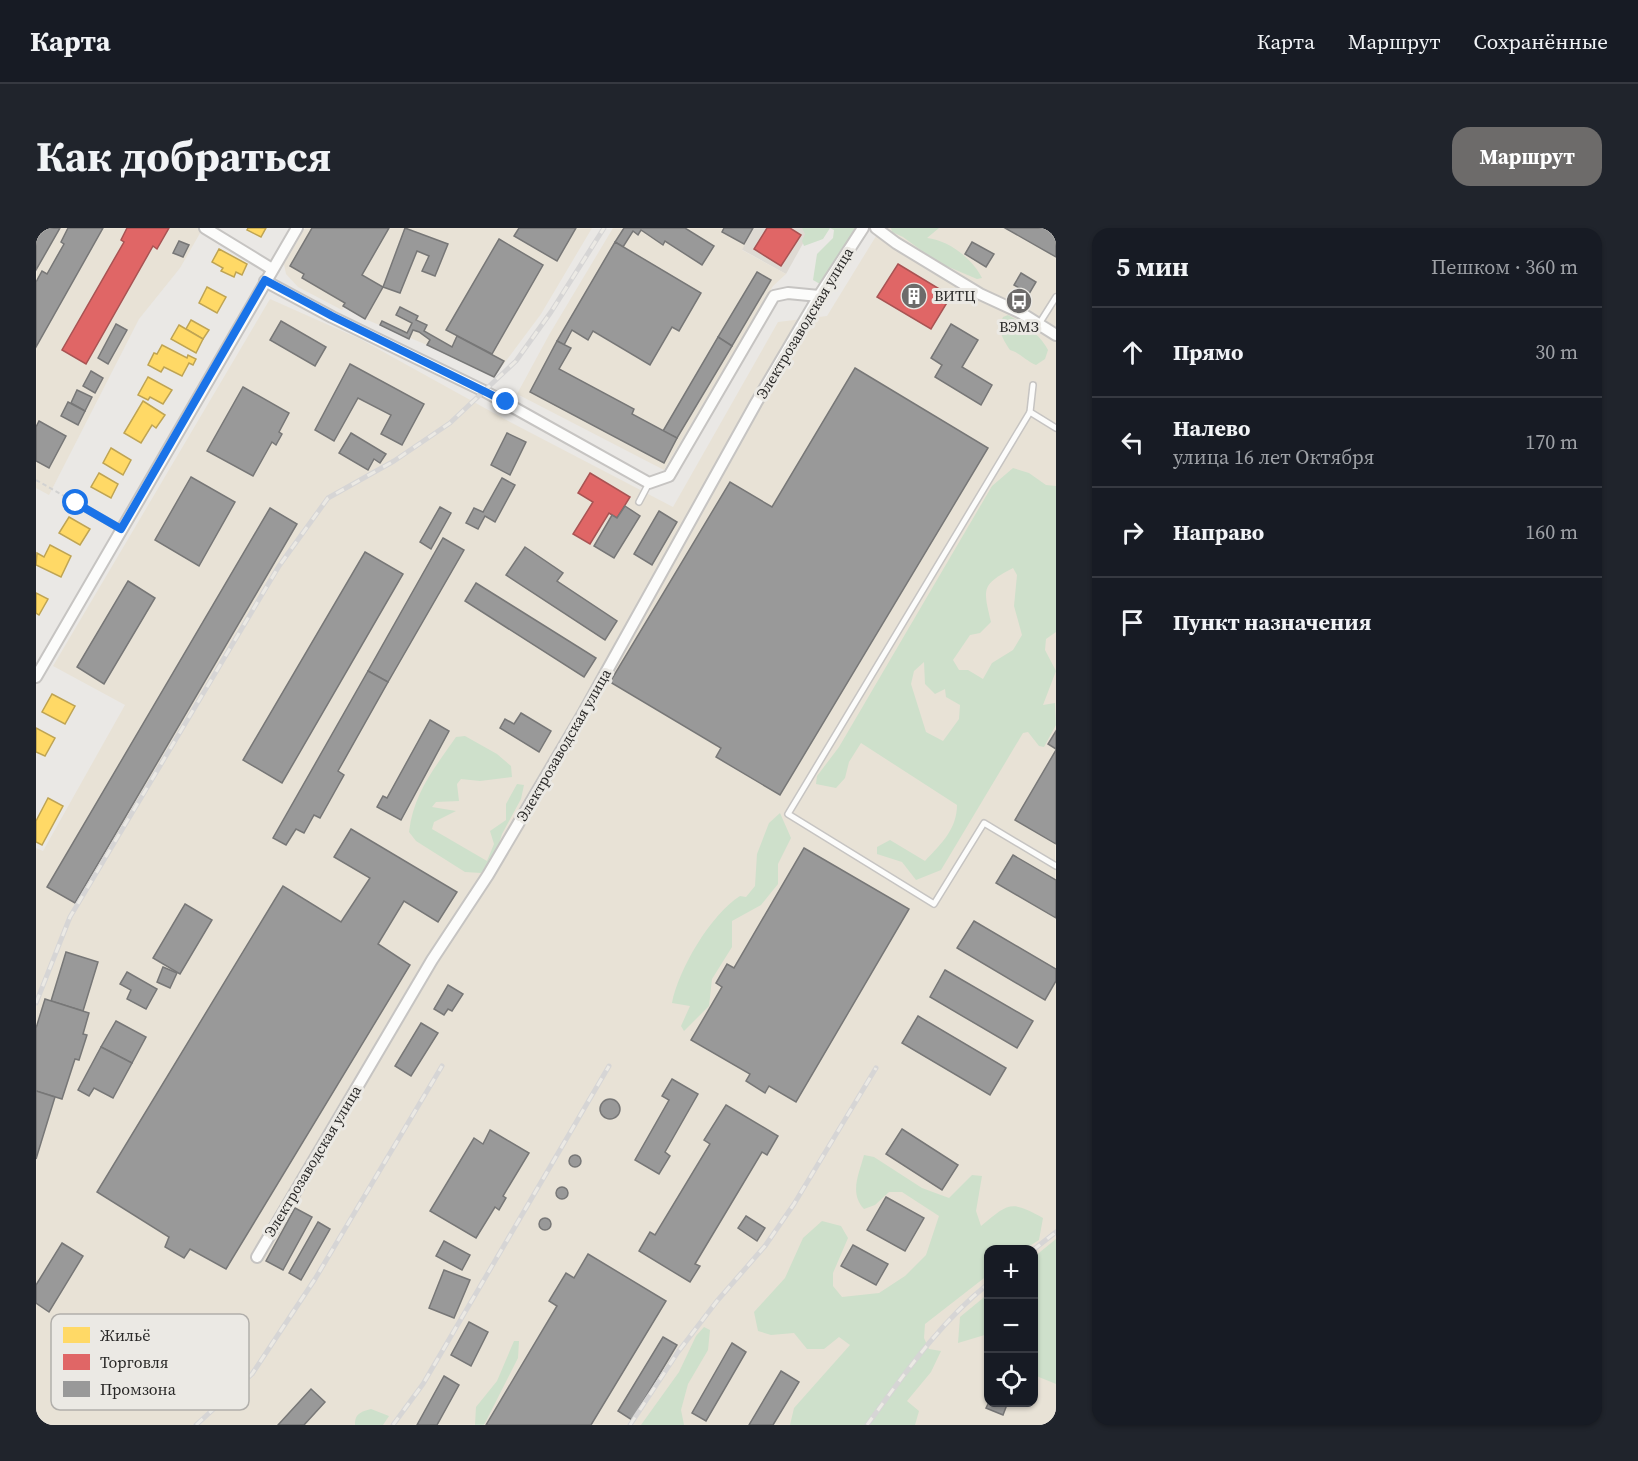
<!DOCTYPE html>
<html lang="ru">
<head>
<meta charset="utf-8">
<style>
	:root { --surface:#171b24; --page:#20242c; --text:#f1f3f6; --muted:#9ea1a6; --line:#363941; --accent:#6d6b6a }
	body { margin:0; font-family:"Source Serif 4",serif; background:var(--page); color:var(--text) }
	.controls { position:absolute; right:18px; bottom:18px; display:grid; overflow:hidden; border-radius:12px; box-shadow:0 2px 4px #0004 }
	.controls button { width:54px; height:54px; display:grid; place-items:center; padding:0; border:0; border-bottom:2px solid var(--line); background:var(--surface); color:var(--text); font:30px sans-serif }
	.stop { position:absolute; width:18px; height:18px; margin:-14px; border:4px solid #1a73e8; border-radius:50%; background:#fff }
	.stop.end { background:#1a73e8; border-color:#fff; box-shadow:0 2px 6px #0008 }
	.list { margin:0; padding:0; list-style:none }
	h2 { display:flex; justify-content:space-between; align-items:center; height:78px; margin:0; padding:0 24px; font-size:26px }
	h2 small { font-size:20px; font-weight:400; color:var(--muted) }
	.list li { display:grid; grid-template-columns:39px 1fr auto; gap:18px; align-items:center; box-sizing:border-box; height:90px; padding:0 24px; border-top:2px solid var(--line) }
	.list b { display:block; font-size:22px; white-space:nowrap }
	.list p { margin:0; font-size:20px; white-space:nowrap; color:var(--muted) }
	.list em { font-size:20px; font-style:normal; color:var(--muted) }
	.icon { flex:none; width:33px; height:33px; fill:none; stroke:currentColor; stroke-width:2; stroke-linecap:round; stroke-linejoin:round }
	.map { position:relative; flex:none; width:1020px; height:1197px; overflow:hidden; border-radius:18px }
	header { display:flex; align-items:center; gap:36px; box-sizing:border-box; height:84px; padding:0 30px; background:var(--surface); border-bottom:2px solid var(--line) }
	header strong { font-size:28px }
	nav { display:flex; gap:33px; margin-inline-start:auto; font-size:21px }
	.intro { display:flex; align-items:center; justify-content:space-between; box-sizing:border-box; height:144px; padding:0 36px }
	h1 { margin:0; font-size:42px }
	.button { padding:15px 27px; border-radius:18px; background:var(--accent); color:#fff; font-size:21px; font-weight:700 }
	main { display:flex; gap:36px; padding:0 36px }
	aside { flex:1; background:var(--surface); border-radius:18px; box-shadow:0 2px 4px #0004 }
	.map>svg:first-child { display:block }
</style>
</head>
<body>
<header>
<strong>Карта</strong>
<nav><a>Карта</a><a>Маршрут</a><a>Сохранённые</a></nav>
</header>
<div class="intro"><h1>Как добраться</h1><a class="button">Маршрут</a></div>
<main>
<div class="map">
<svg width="1020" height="1197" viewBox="0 0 1020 1197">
	<rect width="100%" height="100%" fill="#eae8e5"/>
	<!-- built -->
	<path fill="#dedad3" d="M717 0H773L775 1 750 46 705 21Z"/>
	<!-- industrial -->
	<g fill="#e8e2d6" fill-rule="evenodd">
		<path d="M0 0H167L144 40 103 91 13 267 0 260Z"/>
		<path d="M269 0H556L505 86 458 149 391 117 329 91 308 79 306 82 262 59 250 46 248 36Z"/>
		<path d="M577 0H717L706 22 750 46 737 58 628 242 481 166 513 107Z"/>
		<path d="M845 0H1020V1197H0V620L7 623 89 477 17 438 234 71 324 111 474 194 637 279 742 94 791 88ZM952 1022H998V1174H952Z"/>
	</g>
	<!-- green -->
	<g fill="#cee0cb" fill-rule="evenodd">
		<path d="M766 0H822L791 50 784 56 777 52 781 26 797 10 798 2 794 0 787 11 768 18 766 13 769 6Z"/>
		<path d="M855 0H903L891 10C912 12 936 30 946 50L941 51 901 34 867 9 856 4Z"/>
		<path d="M972 87C987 95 1004 106 1012 122L1009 131 1000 137C990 133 984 125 974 122 966 110 961 102 967 89Z"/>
		<path d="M977 240 993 245 1010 257 1020 258V404L1010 411 1009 422 1020 443 1007 477 1019 475 1020 497 1008 519 1003 518 992 504 987 505 905 642 880 652 866 634 841 626V619L854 612 889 633C905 616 921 601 921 577L825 515 813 534 809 550 800 560 780 556 781 548 803 519 956 258ZM977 340 981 347 978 378 986 407 977 422 956 435 947 451 932 442H923L917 432 934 407 944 405 955 394C947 360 945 357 977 340ZM888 434 889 456 899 466 909 461 910 469 924 477 923 491 907 513 890 504 875 456 878 443Z"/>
		<path d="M429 508 461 526 475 538 476 549 444 553 425 551 421 556 423 573 400 574 396 579 420 583 398 594 396 601 451 633 458 616 454 603 470 592V576L481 556 488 557 485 571 466 606 458 632 445 645 429 644 380 613 373 604C378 564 398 541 420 509Z"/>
		<path d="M744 585 755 610 742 636V656L725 677 696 693V719L676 751 673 778 648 803 645 798 654 778 636 775C642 742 675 686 704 668L710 669 719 658 721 626 733 595Z"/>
		<path d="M828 927 838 929 886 960 913 970 936 947 946 948 940 983 945 998C972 976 974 971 1007 990L1003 1012 989 1021 952 1022V1047L889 1096 888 1110 893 1121 905 1123 895 1144 871 1173 883 1183 879 1197H754L758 1180 814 1117 803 1109 788 1121H771L758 1105 735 1107 722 1103 718 1084 749 1050 767 1010 786 993 805 998 812 1010 797 1045V1058L806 1069 843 1065 869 1048 890 1027 903 988 866 964H853L839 977 828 981C813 965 823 946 828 927Z"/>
		<path d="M1020 1011V1156L998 1147V1029Z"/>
		<path d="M952 1066V1106L922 1115 924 1089Z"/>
		<path d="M668 1099 674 1102 672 1122 652 1156 645 1182 648 1197H605L643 1144 660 1108Z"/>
		<path d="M478 1113H483L482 1130 448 1197H439L440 1179 461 1153Z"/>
		<path d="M335 1181 353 1188 347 1197H319C319 1185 325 1184 335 1181Z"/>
	</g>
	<!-- homes -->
	<g fill="#ffd966" stroke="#bfa453" stroke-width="1.5">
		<path d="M212 0H230L225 9 211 2Z"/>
		<path d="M183 21 211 36 206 47 200 44 198 49 185 43 187 40 176 34Z"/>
		<path d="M171 59 190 69 181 85 163 75Z"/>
		<path d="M155 92 173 102 167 111 150 101Z"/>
		<path d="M143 97 167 111 160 125 135 111Z"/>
		<path d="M126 117 151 130 152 127 160 131 157 137 153 135 146 148 128 139 125 144 112 137 118 125 121 126Z"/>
		<path d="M112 149 136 162 127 176 114 169 112 172 102 167Z"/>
		<path d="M107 173 129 187 120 200 116 197 105 215 88 205Z"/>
		<path d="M75 220 95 232 87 247 67 235Z"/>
		<path d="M63 245 82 256 75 270 55 259Z"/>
		<path d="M33 289 54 301 44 317 23 305Z"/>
		<path d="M14 317 35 328 25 349 0 337 1 325 8 329Z"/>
		<path d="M0 365 12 371 3 387 0 385Z"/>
		<path d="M16 466 39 478 29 496 6 484Z"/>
		<path d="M0 500 19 510 9 528 0 524Z"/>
		<path d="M12 570 27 578 6 617 0 614V593Z"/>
	</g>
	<!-- shops -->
	<g fill="#e06666" stroke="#a95353" stroke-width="1.5">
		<path d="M91 0H133L121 21 117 18 50 136 26 122 88 14 85 12Z"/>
		<path d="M731 0H754L765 7 745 38 718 21Z"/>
		<path d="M862 36 915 68 895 101 841 69Z"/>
		<path d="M554 245 594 269 581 290 573 285 554 316 537 306 557 274 542 265Z"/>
	</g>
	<!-- industry -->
	<g fill="#999" stroke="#777" stroke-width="1.5">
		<path d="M0 0H24L0 42Z"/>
		<path d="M32 0H67L0 119V54L6 43 11 46 28 16 25 14Z"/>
		<path d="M276 0H353L326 47 347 59 329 91 307 78 309 75 266 50 268 46 254 38Z"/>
		<path d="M369 0 412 16 399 48 386 43 393 28 381 23 364 65 347 59Z"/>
		<path d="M483 0H540L521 33 478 8Z"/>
		<path d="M588 0H649L678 18 666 37 629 13 627 17 605 2 602 7 597 3 587 19 579 14Z"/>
		<path d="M688 0H717L708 16 686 4Z"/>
		<path d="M969 0H1020V29Z"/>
		<path d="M463 11 507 37 456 126 410 102Z"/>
		<path d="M143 13 153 17 147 29 137 25Z"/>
		<path d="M579 14 665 65 643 103 636 99 614 137 557 103 552 112 536 102 528 117 521 113Z"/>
		<path d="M936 14 958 26 950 39 929 26Z"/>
		<path d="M721 44 735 52 696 118 682 109Z"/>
		<path d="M985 45 1000 54 993 66 978 57Z"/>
		<path d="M364 79 382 88 380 92 391 97 388 103 416 119 421 108 468 133 458 149 391 117 394 112 383 104 377 102 373 111 344 97 346 93 371 105 376 95 360 87Z"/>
		<path d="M245 93 290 119 279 138 234 112Z"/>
		<path d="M80 96 91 102 72 136 62 130Z"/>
		<path d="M915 96 942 112 926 139 956 157 945 177 899 149 906 137 895 130Z"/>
		<path d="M682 109 696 118 641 210 627 203Z"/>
		<path d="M521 113 535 120 523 141 598 181 596 186 641 210 628 235 494 164Z"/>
		<path d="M314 136 388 176 366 217 345 206 355 187 322 170 298 213 279 202Z"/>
		<path d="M819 140 952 220 744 567 680 529 685 520 574 454 694 254 736 279Z"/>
		<path d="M55 143 67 150 59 165 47 158Z"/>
		<path d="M207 159 253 185 243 204 246 206 240 217 236 214 217 248 171 223Z"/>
		<path d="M41 162 56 169 49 183 35 175Z"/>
		<path d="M32 174 49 183 42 197 25 188Z"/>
		<path d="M3 193 30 208 13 240 0 233V199Z"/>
		<path d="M315 205 350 226 344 235 338 231 332 242 303 225Z"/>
		<path d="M471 205 490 214 474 247 455 237Z"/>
		<path d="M155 249 199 274 163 338 119 312Z"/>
		<path d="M466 250 479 257 459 294 449 288 442 301 430 295 438 280 447 284Z"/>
		<path d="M589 278 604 288 578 330 558 318 576 287 581 290Z"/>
		<path d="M404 279 415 285 395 321 384 314Z"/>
		<path d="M234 280 261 296 39 675 11 659Z"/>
		<path d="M623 283 641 294 616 337 598 326Z"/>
		<path d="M407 310 428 322 352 454 332 443Z"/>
		<path d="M489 319 527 345 521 353 581 393 569 412 470 347Z"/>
		<path d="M329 324 367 346 246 555 207 532Z"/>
		<path d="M92 353 119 370 68 456 41 439Z"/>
		<path d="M440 355 560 430 548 449 429 373Z"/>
		<path d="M332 443 352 454 302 543 308 547 284 590 278 587 268 605 260 601 250 617 237 610Z"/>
		<path d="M485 485 515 503 503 524 464 500 469 491 478 496Z"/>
		<path d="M394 492 413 503 365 592 341 579 347 568 351 570Z"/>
		<path d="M1020 503V521L1012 516Z"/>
		<path d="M1020 522V616L979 592Z"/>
		<path d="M315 601 421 664 402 694 368 673 342 716 374 737 190 1041 154 1021 148 1030 129 1019 133 1009 61 964 247 658 305 694 334 650 298 629Z"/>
		<path d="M768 620 873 681 760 874 733 858 729 865 710 853 714 846 655 812 686 759 680 755 691 736 698 740Z"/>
		<path d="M977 627 1020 652V690L960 655Z"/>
		<path d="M149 676 176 692 144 746 117 730Z"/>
		<path d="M938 693 1020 741V753L1009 772 921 720Z"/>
		<path d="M30 724 62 734 47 783 15 773Z"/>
		<path d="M127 739 141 745 134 760 121 754Z"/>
		<path d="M909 742 997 793 981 820 894 769Z"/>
		<path d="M91 744 121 761 110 781 91 771 95 762 84 756Z"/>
		<path d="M412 757 427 766 416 783 412 781 408 787 398 781Z"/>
		<path d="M9 771 53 785 47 806 51 807 43 832 39 831 26 871 0 863V800Z"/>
		<path d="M882 788 970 840 954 867 866 815Z"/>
		<path d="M80 793 110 809 96 835 65 819Z"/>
		<path d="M385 795 402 805 375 848 359 838Z"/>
		<path d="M65 819 96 835 77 870 58 860 53 868 42 862Z"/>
		<path d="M636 851 662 866 629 924 634 928 623 946 599 932 633 872 626 868Z"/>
		<path d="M0 863 19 869 0 931Z"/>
		<circle cx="574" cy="881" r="10"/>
		<path d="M690 877 742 908 731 927 726 924 659 1036 664 1038 654 1054 603 1023 614 1004 619 1007 674 916 668 912Z"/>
		<path d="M866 901 922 937 906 962 850 926Z"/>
		<path d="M454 902 493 925 467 968 470 970 463 982 459 979 440 1010 394 983 438 910 447 916Z"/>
		<circle cx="539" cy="933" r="6"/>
		<circle cx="526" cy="965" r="6"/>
		<path d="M850 969 888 990 869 1023 831 1002Z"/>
		<path d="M259 980 276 989 247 1042 230 1033Z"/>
		<path d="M710 988 729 1000 721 1013 702 1000Z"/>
		<circle cx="509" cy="996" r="6"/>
		<path d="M282 994 294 1001 265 1052 253 1045Z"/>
		<path d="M408 1013 434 1027 426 1042 400 1028Z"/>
		<path d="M26 1015 47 1028 13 1084 0 1075V1057Z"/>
		<path d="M817 1017 852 1036 840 1057 805 1038Z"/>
		<path d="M552 1026 630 1073 555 1197H450L521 1078 513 1073 530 1045 538 1050Z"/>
		<path d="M408 1042 434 1052 418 1090 393 1080Z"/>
		<path d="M433 1094 452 1104 435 1138 415 1127Z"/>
		<path d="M627 1109 641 1117 596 1192 582 1183Z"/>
		<path d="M696 1115 710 1124 670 1193 656 1185Z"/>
		<path d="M745 1143 763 1154 737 1197H713Z"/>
		<path d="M408 1148 423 1157 401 1197H381Z"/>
		<path d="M275 1161 289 1174 268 1197H242Z"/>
		<path d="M953 1174H972L967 1187 950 1180Z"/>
	</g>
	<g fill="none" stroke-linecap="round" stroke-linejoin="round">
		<!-- lane casing -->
		<g stroke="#c6c4c2" stroke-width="8">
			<g id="lane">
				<path d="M1003 96 1020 69"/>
				<path d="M997 157 994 184 1020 200"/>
				<path d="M994 184 752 586 898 676 948 595 1020 638"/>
				<path d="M603 274 613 255"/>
				<path d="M40 275 85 301"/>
			</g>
		</g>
		<!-- street casing -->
		<g stroke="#c6c4c2" stroke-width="14">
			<g id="street">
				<path d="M169 0 236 41"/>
				<path d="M840 0 860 15 944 66 985 85 1020 107"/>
				<path d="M229 53 296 89 448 163 613 255 633 248 738 68 752 65 783 68"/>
				<path d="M0 449 261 0"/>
				<path d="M221 1029 396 732 452 647 548 484 720 175 783 68 827 0"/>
			</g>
		</g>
		<!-- path -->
		<path stroke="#d2d2d1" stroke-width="2" stroke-dasharray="4.5 3" stroke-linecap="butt" d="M0 252 35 272"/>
		<!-- lane -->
		<use href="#lane" stroke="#fcfcfb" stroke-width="5"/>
		<!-- street -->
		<use href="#street" stroke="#fcfcfb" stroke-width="10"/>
		<!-- rail casing -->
		<g stroke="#d6d5d5" stroke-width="5">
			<g id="rail">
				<path d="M0 775 34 689 243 338 292 270 358 233 414 195 480 133 515 84 568 0"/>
				<path d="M997 1022 1020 1004"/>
				<path d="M160 1197 216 1146 279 1051 406 838"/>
				<path d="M357 1197 387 1156 573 838"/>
				<path d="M594 1197 642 1124 681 1073 729 1018 758 976 840 840"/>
				<path d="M831 1197C868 1147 903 1095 952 1056"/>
			</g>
		</g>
		<!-- rail -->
		<use href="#rail" stroke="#ebe9e4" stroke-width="3" stroke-dasharray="9" stroke-linecap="butt"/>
	</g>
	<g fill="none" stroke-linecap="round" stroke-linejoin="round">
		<!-- route -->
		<path stroke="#1a73e8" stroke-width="8" d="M40 275 85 301 229 52 296 88 470 174"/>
	</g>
	<!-- icons -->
	<defs>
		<g id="building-disc" transform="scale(1.35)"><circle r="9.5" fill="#6d6b6a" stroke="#ebe9e4"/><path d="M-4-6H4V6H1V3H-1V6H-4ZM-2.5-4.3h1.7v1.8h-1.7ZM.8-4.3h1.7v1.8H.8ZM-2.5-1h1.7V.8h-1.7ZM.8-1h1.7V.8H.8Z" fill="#fff"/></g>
		<g id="bus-disc" transform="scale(1.35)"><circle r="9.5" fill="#6d6b6a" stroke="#ebe9e4"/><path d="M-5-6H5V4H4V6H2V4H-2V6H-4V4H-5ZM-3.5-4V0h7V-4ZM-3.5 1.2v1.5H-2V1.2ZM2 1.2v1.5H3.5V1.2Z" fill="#fff"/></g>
	</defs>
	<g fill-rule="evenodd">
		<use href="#building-disc" x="878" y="68"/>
		<use href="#bus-disc" x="983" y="73"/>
	</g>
	<g text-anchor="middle" stroke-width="6" stroke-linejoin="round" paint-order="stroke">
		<!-- poi labels -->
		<g font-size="15" fill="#292827" stroke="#ebe9e4" text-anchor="start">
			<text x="898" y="73">ВИТЦ</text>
			<text x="983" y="104" text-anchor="middle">ВЭМЗ</text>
		</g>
		<!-- street labels -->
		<g font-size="15" fill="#292827" stroke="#ebe9e4">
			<text transform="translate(769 95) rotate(-59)" y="5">Электрозаводская улица</text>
			<text transform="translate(528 517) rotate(-60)" y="5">Электрозаводская улица</text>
			<text transform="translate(277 933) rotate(-59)" y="5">Электрозаводская улица</text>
		</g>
	</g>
	<!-- legend -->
	<rect x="15" y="1086" width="198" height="96" rx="9" fill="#ebe9e4" stroke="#b1afab" stroke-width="1.5"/>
	<rect x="27" y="1099" width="27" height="16" fill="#ffd966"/>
	<rect x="27" y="1126" width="27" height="16" fill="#e06666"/>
	<rect x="27" y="1153" width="27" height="16" fill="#999"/>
	<g font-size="16" fill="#292827">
		<text x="64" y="1113">Жильё</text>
		<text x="64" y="1140">Торговля</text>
		<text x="64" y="1167">Промзона</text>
	</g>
</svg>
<div class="controls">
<button>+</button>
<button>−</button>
<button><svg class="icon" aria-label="locate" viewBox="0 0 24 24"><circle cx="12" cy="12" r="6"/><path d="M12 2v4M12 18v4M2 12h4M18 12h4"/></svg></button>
</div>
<div class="stop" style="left:40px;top:275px"></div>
<div class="stop end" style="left:470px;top:174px"></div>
</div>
<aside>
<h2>5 мин<small>Пешком · 360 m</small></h2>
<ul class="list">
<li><svg class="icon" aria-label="ahead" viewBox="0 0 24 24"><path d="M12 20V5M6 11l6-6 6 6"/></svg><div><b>Прямо</b></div><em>30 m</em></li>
<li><svg class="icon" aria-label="left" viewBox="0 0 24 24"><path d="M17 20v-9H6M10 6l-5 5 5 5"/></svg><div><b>Налево</b><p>улица 16 лет Октября</p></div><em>170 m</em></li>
<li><svg class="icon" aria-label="right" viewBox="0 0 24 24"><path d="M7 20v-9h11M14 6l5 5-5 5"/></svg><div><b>Направо</b></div><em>160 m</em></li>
<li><svg class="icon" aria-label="arrive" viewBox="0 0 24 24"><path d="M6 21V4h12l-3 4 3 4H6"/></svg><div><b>Пункт назначения</b></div></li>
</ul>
</aside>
</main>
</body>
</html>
